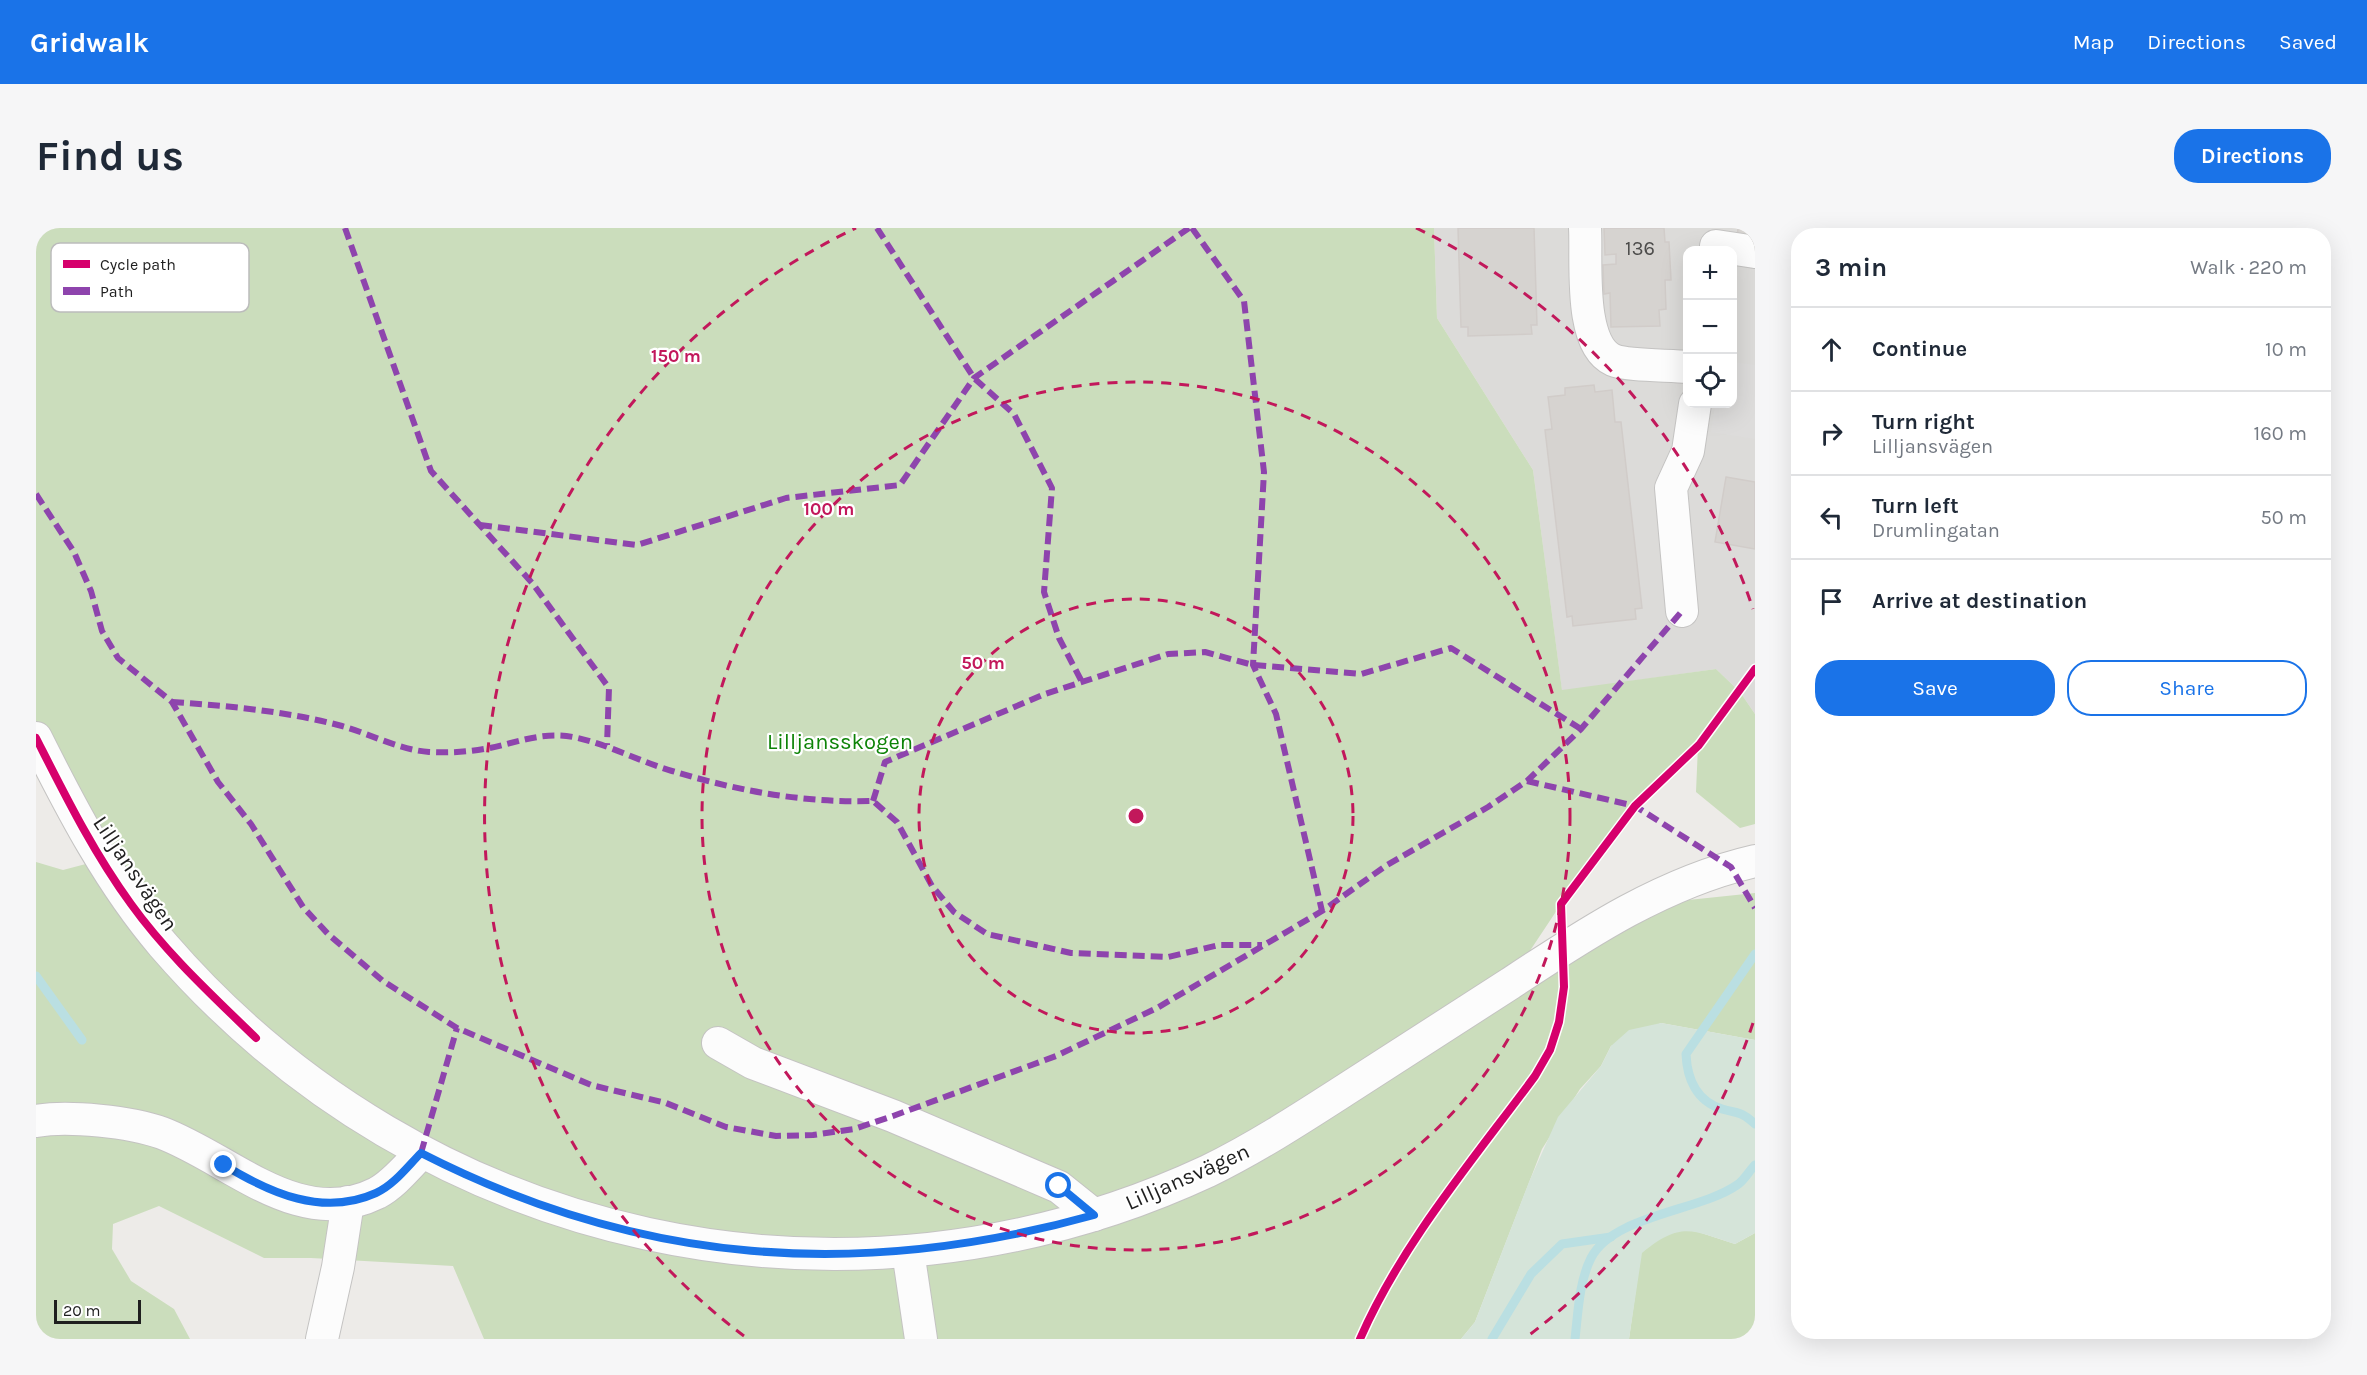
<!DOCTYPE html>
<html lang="en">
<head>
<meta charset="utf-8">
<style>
	:root { --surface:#fff; --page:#f6f6f7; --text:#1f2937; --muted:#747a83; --line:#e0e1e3; --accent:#1a73e8 }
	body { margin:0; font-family:Karla,sans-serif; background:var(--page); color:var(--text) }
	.controls { position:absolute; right:18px; top:18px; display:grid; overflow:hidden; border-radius:12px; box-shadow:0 6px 24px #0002 }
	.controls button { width:54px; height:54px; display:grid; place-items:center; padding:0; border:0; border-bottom:2px solid var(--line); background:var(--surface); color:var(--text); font:30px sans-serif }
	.scale { position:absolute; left:18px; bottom:15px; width:87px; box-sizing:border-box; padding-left:6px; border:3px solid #1f1f1f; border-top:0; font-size:16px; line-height:21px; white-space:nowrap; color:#1f1f1f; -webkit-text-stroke:4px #fff; paint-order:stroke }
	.stop { position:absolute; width:18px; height:18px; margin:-14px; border:4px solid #1a73e8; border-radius:50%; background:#fff }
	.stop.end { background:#1a73e8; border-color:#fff; box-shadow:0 2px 6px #0008 }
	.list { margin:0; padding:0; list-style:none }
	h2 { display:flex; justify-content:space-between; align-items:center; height:78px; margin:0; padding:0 24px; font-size:26px }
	h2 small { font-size:20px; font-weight:400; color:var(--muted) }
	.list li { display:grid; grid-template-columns:39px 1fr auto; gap:18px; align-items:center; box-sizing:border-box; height:84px; padding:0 24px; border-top:2px solid var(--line) }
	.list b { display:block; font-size:22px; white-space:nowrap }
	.list p { margin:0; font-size:20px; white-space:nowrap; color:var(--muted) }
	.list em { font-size:20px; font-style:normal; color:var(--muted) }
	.actions { display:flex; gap:12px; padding:18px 24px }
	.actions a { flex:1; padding:14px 0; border:2px solid var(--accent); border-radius:24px; text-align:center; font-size:21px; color:var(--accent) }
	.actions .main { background:var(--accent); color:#fff }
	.icon { flex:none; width:33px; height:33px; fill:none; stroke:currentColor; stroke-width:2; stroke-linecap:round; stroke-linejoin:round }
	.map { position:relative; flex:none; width:1719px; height:1111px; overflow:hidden; border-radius:24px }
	header { display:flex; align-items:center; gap:36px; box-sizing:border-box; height:84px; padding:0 30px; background:var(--accent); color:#fff }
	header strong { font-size:28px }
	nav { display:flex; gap:33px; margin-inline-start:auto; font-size:21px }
	.intro { display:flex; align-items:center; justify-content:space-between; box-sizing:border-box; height:144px; padding:0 36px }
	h1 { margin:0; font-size:42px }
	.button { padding:15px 27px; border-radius:24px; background:var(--accent); color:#fff; font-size:21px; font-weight:700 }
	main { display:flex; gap:36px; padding:0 36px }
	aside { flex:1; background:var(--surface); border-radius:24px; box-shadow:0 6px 24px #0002 }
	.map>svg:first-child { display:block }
</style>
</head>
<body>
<header>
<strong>Gridwalk</strong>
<nav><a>Map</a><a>Directions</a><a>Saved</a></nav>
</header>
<div class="intro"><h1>Find us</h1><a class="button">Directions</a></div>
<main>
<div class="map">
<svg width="1719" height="1111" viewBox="0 0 1719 1111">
	<rect width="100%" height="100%" fill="#edebe8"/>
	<!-- residential -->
	<path fill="#dcdbd9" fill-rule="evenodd" d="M1398 0H1719V486L1704 464 1680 441 1526 463 1497 242 1401 90ZM1652 22H1696V176H1652Z"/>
	<!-- forest -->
	<g fill="#cbddbc">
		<path d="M0 0H1398L1401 90 1497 242 1526 462 1680 441 1704 464 1719 486V596L1704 600 1660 564 1662 518 1599 578 1525 676 1472 756 1595 678 1719 665V812L1625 795 1575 818 1565 838 1544 861 1506 921 1439 1094 1425 1111H448L417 1038 275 1030H228L123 978 77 996 76 1021 95 1053 138 1081 154 1111H0V634L27 642 65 632 0 521Z"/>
		<path d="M1653 1001 1699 1016 1719 1005V1111H1593L1605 1025 1627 1007Z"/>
	</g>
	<!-- wetland -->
	<path fill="#d5e4d9" d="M1625 795 1719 812V1005L1699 1016C1655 1002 1645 993 1606 1025L1593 1111H1425L1439 1094 1493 954 1522 889 1565 838 1575 818 1593 802Z"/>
	<!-- parking -->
	<path fill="#dddcdb" d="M1697 134 1719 137V211L1675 204 1679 176H1696Z"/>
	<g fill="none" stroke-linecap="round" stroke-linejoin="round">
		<!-- stream -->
		<g stroke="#badfe2" stroke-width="9">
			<path d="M1719 726 1650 826C1651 850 1660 873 1686 881 1703 886 1705 883 1719 896"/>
			<path d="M0 748 46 812"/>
			<path d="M1456 1111 1495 1046 1526 1016 1575 1009"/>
			<path d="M1539 1111C1542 1085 1543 1054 1555 1030 1577 987 1664 983 1701 957 1708 953 1713 943 1719 937"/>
		</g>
	</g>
	<!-- building -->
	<g fill="#d6d3d0" stroke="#d1ccc9" stroke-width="1.5">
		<path d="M1422 0H1498L1501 97H1495L1496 106 1432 108V99H1425Z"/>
		<path d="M1568 0H1628L1629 14H1633L1635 52H1629L1630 81 1623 82 1624 98 1575 99 1574 65 1568 66 1567 37 1580 36V26L1569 27Z"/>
		<path d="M1702 0H1719V14L1701 12Z"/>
		<path d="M1558 157 1559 164 1576 162 1579 194H1585L1606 380 1599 381 1600 391 1537 398 1536 388 1531 389 1509 202 1516 201 1512 169 1529 167V160Z"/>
		<path d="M1690 249 1719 254V321L1679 314Z"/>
	</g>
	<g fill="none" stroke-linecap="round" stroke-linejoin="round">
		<!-- minor casing -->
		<g stroke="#c4c3c2" stroke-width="34">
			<g id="minor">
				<path d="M1549 0C1551 32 1542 116 1577 132 1591 138 1634 137 1652 139"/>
				<path d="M1680 18 1719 24"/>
				<path d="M1646 383 1635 260 1652 223 1659 176"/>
				<path d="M0 510C36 582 74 655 127 717 387 1018 811 1111 1172 943 1221 919 1267 889 1312 860 1367 825 1421 790 1475 755 1552 704 1628 654 1719 633"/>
				<path d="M682 815 717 835 857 888 1023 959 1058 987"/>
				<path d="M0 893C32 887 95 894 126 905 195 931 263 1004 341 965 358 956 372 938 385 925"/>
				<path d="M872 1023 885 1111"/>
				<path d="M286 1111 302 1039 312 974"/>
			</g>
		</g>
		<!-- minor -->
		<use href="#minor" stroke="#fcfcfc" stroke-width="32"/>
		<!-- quiet -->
		<g stroke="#8e44ad" stroke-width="6" stroke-dasharray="12 6" stroke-linecap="butt">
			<path d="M309 0 395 243 497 356 573 460 571 517"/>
			<path d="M841 0 938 150 978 186 1016 260 1008 364 1023 410 1046 454"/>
			<path d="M1156 0 1208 73 1228 244 1217 437 1240 486 1286 683"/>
			<path d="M0 266 38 324 55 363 66 403 82 430 136 474 182 554 215 596 267 679 292 706 347 753 421 800 555 857 630 875 690 899 740 908 777 907 818 901 857 888 1020 828 1121 780 1286 683 1351 637 1452 579 1491 553 1545 501 1646 383"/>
			<path d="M444 297 601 317 750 270 864 257 938 150 1153 0"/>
			<path d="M136 474C193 478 250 483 306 498 334 506 364 522 393 524 412 525 430 524 448 521 478 516 505 503 537 509 572 516 602 533 636 543 703 563 766 575 837 573L861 594 896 658 918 684 951 706 1035 725 1132 729 1183 717H1226"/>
			<path d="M1491 553 1599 578 1695 639 1719 680"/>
			<path d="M837 573 849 534 1009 466 1132 426 1169 424 1217 437 1325 446 1415 420 1545 501"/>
			<path d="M385 925 421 800"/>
		</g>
		<!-- cycleway casing -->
		<g stroke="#fff" stroke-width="11">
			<g id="cycleway">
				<path d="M0 510C29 567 57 624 95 676 131 726 176 767 220 810"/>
				<path d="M1324 1111C1366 1015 1437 932 1499 848L1514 822 1523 794 1528 759 1525 676 1599 578 1663 517 1719 441"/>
			</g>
		</g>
		<!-- cycleway -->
		<use href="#cycleway" stroke="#d6006c" stroke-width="8"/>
	</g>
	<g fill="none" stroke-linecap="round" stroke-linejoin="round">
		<!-- route -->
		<path stroke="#1a73e8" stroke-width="8" d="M188 937C234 965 287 989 340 965 358 957 372 938 385 925 604 1037 822 1053 1058 987L1023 958"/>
	</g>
	<!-- distance rings -->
	<g fill="none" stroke="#c2185b" stroke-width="3" stroke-dasharray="10 8">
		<circle cx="1100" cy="588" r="217"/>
		<circle cx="1100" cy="588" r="434"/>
		<path d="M1717 795A651 651 0 0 1 1492 1108M708 1108A651 651 0 0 1 820 0M1380 0A651 651 0 0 1 1717 381"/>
	</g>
	<g text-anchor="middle" stroke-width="4.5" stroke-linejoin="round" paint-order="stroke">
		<!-- number labels -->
		<g font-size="20" fill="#4d4c4b">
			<text x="1604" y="27">136</text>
		</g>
		<!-- park labels -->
		<g font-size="22" fill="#0d8307" stroke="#fff">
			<text x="804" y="521">Lilljansskogen</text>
		</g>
		<!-- street labels -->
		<g font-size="22" fill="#1f1f1f" stroke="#fff">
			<text transform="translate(100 645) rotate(56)" y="8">Lilljansvägen</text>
			<text transform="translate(1151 948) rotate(-24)" y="8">Lilljansvägen</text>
		</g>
	</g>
	<!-- legend -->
	<rect x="15" y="15" width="198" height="69" rx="9" fill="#fff" stroke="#bcbcbc" stroke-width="1.5"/>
	<rect x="27" y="32" width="27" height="8" fill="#d6006c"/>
	<rect x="27" y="59" width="27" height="8" fill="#8e44ad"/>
	<g font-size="16" fill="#1f1f1f">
		<text x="64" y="42">Cycle path</text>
		<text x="64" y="69">Path</text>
	</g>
	<circle cx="1100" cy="588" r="9" fill="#c2185b" stroke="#fff" stroke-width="3"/>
	<g font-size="18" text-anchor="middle" font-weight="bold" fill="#c2185b" stroke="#fff" stroke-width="4.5" stroke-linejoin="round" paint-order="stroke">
		<text x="640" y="134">150 m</text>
		<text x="793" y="287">100 m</text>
		<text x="947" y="441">50 m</text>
	</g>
</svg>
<div class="controls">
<button>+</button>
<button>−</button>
<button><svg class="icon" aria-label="locate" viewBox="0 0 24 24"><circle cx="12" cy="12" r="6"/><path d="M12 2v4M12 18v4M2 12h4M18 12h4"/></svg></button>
</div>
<div class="scale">20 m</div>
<div class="stop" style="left:1023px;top:958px"></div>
<div class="stop end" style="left:188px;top:937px"></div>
</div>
<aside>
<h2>3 min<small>Walk · 220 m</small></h2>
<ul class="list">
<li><svg class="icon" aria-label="ahead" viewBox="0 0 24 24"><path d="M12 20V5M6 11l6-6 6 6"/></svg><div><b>Continue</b></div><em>10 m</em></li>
<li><svg class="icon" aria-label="right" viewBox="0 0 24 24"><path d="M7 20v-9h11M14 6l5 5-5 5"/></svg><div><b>Turn right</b><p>Lilljansvägen</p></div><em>160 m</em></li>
<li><svg class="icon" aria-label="left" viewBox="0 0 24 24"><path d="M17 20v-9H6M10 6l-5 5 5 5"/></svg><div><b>Turn left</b><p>Drumlingatan</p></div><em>50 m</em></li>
<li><svg class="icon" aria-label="arrive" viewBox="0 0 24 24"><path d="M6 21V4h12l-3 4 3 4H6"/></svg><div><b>Arrive at destination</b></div></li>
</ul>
<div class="actions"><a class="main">Save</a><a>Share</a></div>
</aside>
</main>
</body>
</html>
